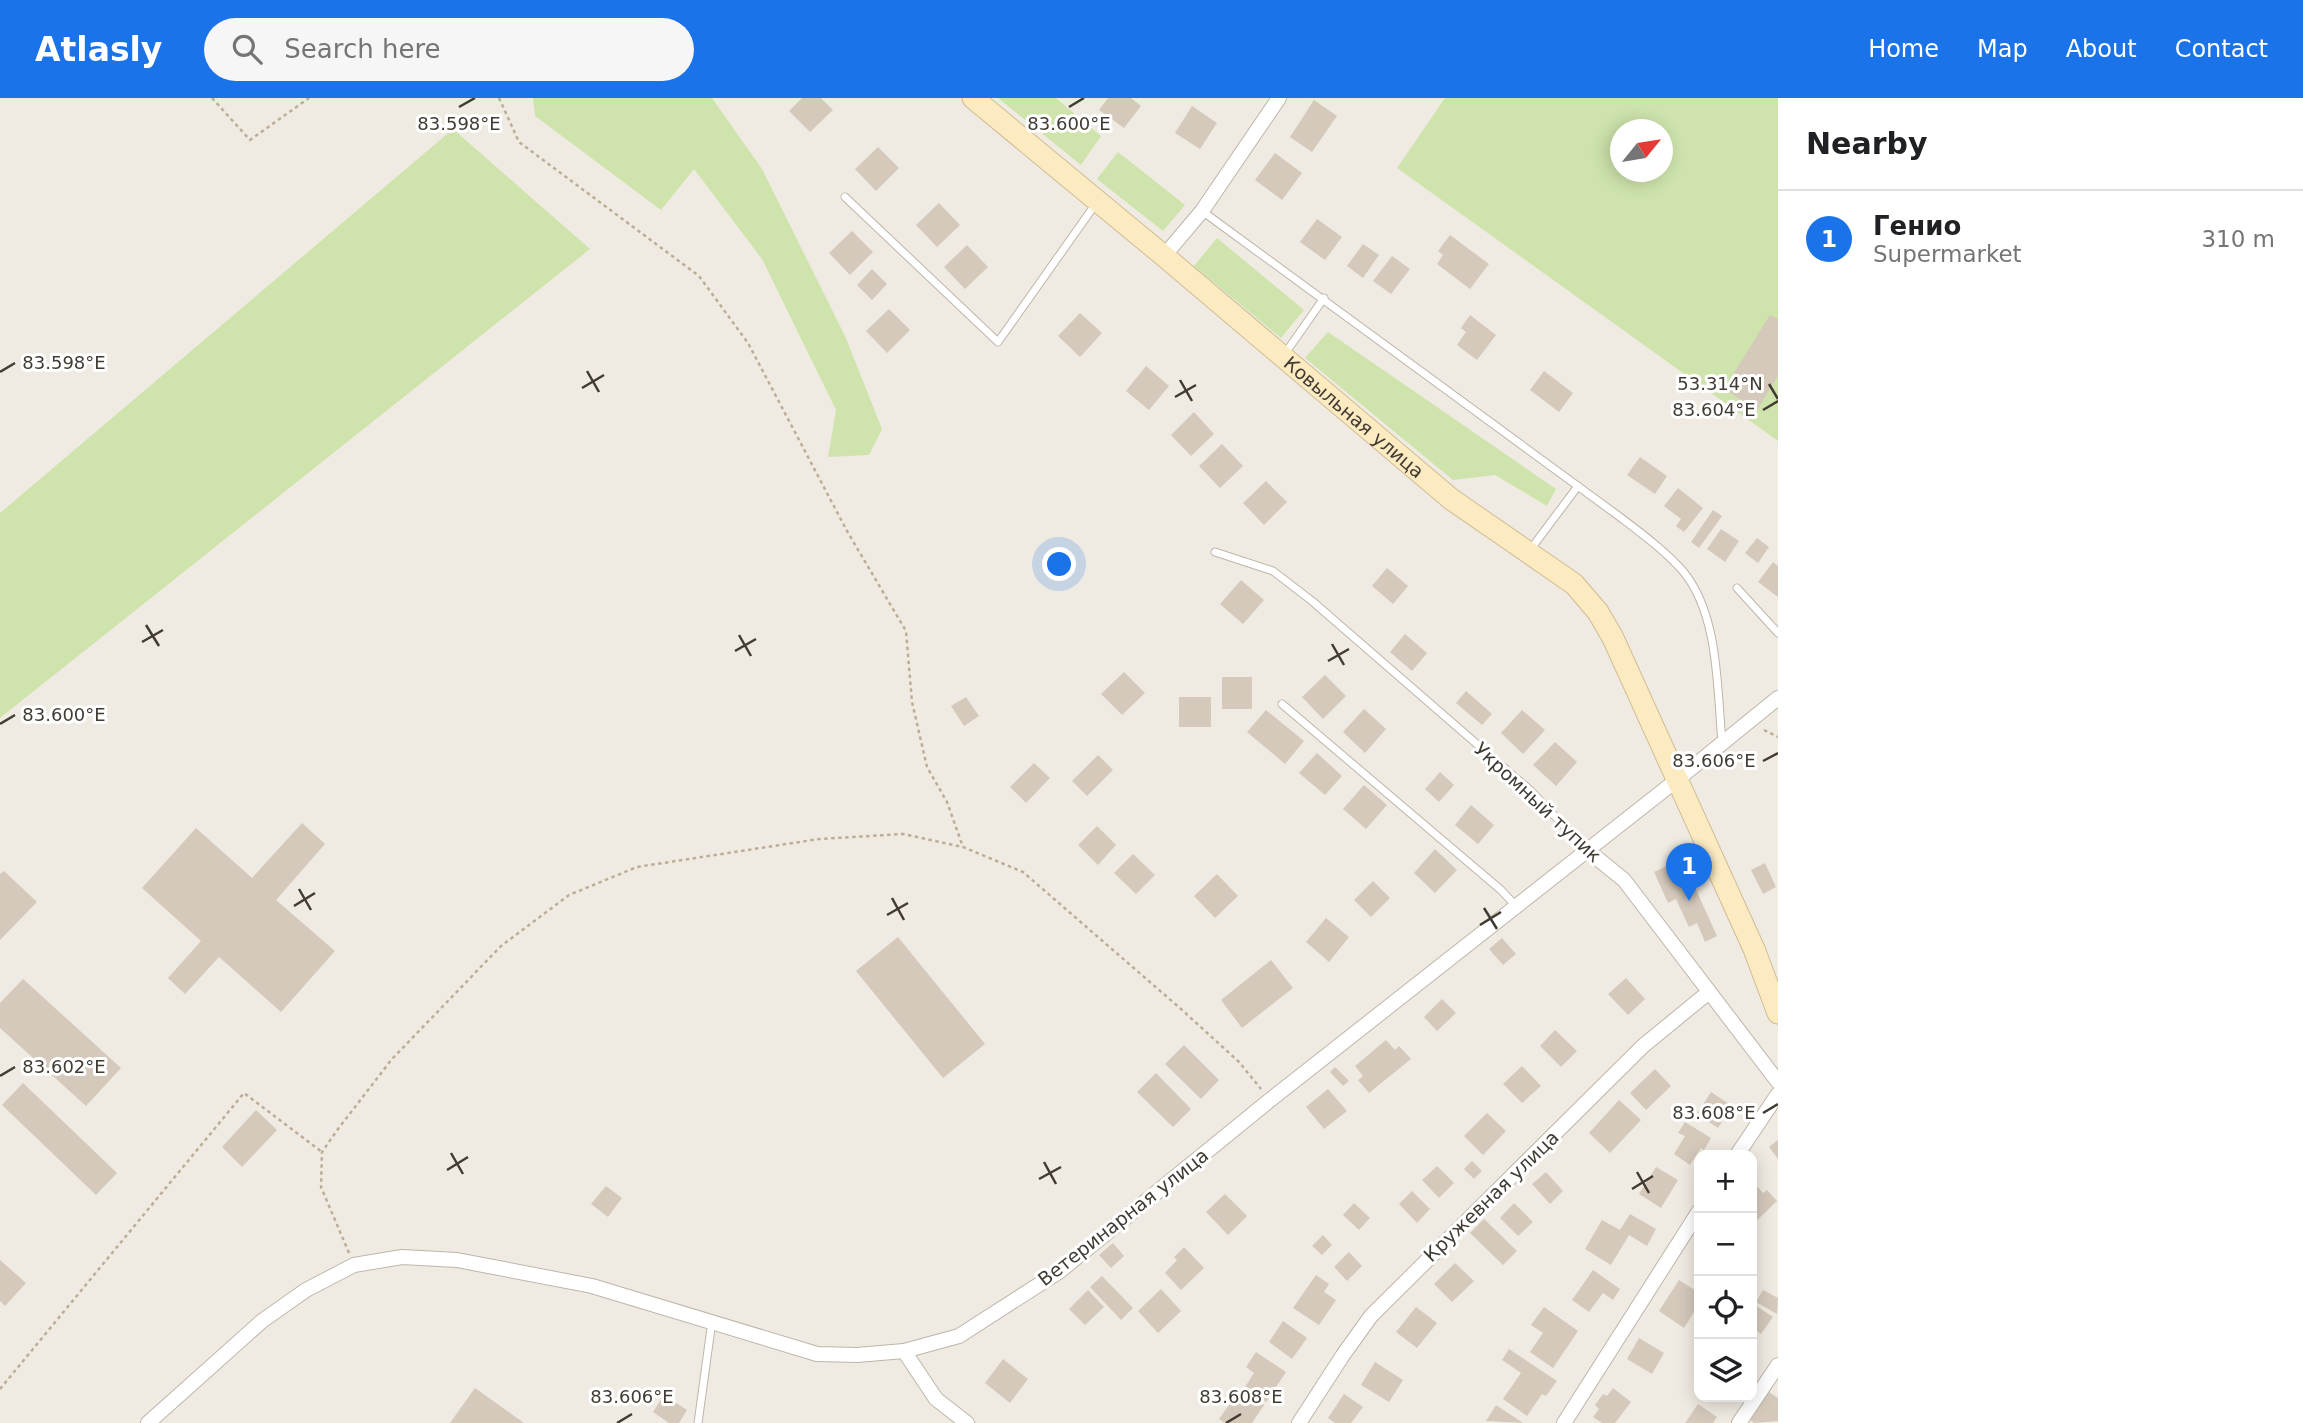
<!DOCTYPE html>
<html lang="en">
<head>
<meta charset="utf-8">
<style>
	:root { --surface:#fff; --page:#f6f6f6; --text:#202124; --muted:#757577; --line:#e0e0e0; --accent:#1a73e8 }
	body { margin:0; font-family:"DejaVu Sans",sans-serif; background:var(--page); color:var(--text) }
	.controls { position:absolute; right:21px; bottom:21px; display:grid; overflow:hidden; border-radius:14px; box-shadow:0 4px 18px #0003 }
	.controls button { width:63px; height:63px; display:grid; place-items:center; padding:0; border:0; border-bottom:2px solid var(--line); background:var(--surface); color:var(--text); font:35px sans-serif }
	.compass { position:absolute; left:1610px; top:21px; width:63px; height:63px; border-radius:50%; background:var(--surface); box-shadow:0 4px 18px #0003; rotate:60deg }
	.you { position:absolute; left:1060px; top:467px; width:24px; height:24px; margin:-18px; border:5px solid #fff; border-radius:50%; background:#1a73e8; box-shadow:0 0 0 10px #1a73e833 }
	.badge { display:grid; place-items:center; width:46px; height:46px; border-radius:50%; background:var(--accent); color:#fff; font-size:23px; font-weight:700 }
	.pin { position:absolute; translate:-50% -58px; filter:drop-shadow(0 2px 4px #0008) }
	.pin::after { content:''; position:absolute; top:37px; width:24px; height:21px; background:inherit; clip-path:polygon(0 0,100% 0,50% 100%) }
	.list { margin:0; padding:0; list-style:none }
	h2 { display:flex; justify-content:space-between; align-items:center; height:91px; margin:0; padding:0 28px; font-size:30px }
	h2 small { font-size:23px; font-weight:400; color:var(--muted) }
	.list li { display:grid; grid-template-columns:46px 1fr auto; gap:21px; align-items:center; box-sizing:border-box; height:98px; padding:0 28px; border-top:2px solid var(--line) }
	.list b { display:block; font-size:26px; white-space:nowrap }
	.list p { margin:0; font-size:23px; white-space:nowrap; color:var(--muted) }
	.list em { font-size:23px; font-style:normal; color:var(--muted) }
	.icon { flex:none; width:38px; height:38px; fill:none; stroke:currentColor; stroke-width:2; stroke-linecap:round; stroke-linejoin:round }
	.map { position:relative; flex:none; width:1778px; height:1325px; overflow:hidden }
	header { display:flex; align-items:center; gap:42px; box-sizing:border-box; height:98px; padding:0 35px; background:var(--accent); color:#fff }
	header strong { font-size:33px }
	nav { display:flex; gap:38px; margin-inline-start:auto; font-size:24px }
	.search { width:490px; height:63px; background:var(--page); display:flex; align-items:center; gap:18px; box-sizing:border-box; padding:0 24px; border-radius:38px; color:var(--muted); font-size:26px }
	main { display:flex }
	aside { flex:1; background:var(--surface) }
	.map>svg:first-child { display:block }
</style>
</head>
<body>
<header>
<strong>Atlasly</strong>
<div class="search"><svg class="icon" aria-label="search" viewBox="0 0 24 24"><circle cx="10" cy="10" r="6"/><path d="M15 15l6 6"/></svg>Search here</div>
<nav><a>Home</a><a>Map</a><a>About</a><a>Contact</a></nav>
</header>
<main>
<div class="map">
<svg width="1778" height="1325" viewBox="0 0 1778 1325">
	<rect width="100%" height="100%" fill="#f0ebe2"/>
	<!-- green -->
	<g fill="#cee4ac" fill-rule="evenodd">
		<path d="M533 0H712L762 71 845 238 882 331 869 357 828 359 836 312 762 161 694 71 661 112 535 18Z"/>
		<path d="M998 0H1056L1101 38 1081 67Z"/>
		<path d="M1445 0H1778V343L1397 70ZM1620 32H1662V74H1620Z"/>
		<path d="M453 31 590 151 0 620V415Z"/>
		<path d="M1118 54 1185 107 1163 133 1097 81Z"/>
		<path d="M1217 140 1304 212 1281 240 1194 168Z"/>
		<path d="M1328 234 1556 391 1547 408 1495 377 1453 382 1305 260Z"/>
	</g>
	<!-- building -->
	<g fill="#d4c9bb">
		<path d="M802 0H821L833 12 810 34 789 13Z"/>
		<path d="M1108 0H1131L1141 8 1124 30 1099 12Z"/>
		<path d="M1314 2 1337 18 1312 54 1290 39Z"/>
		<path d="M1192 8 1217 25 1200 51 1175 35Z"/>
		<path d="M878 49 899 70 876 93 855 71Z"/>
		<path d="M1275 55 1302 75 1282 102 1255 82Z"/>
		<path d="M939 105 960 127 937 149 916 127Z"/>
		<path d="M1317 121 1342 139 1325 162 1300 144Z"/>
		<path d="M852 133 873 154 850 177 829 155Z"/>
		<path d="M1450 137 1489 166 1470 191 1437 166 1443 157 1438 153Z"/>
		<path d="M1363 146 1379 157 1363 180 1347 168Z"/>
		<path d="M967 147 988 169 965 191 944 169Z"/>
		<path d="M1392 158 1410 171 1391 196 1373 183Z"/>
		<path d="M872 171 887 186 872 202 857 187Z"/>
		<path d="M889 211 910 232 887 255 866 233Z"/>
		<path d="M1080 215 1102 235 1080 259 1058 238Z"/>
		<path d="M1470 217 1496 237 1477 262 1457 247 1466 234 1461 230Z"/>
		<path d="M1770 217 1778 221V278L1757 312 1724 291Z"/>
		<path d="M1146 268 1169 288 1149 312 1126 293Z"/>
		<path d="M1544 273 1573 295 1559 314 1530 292Z"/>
		<path d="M1194 314 1214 336 1191 358 1171 337Z"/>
		<path d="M1222 346 1243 368 1220 390 1199 368Z"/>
		<path d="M1640 359 1667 378 1655 396 1627 377Z"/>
		<path d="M1266 383 1287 404 1264 427 1243 405Z"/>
		<path d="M1678 390 1703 410 1684 434 1676 428 1681 421 1664 408Z"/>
		<path d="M1713 412 1722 418 1699 450 1691 444Z"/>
		<path d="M1721 431 1739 443 1725 464 1707 451Z"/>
		<path d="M1757 440 1769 449 1758 465 1745 455Z"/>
		<path d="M1773 464 1778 468V499L1758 484Z"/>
		<path d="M1387 470 1408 488 1393 506 1372 488Z"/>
		<path d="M1241 482 1264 502 1243 526 1220 506Z"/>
		<path d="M1405 536 1427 555 1412 573 1390 554Z"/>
		<path d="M1124 574 1145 595 1122 617 1101 596Z"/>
		<path d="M1325 577 1346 598 1323 621 1302 599Z"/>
		<rect x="1222" y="579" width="30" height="32"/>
		<path d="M1466 593 1492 616 1482 627 1456 605Z"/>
		<path d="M966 599 979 618 964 628 951 608Z"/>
		<rect x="1179" y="599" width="32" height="30"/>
		<path d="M1364 611 1386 631 1365 655 1343 634Z"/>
		<path d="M1266 612 1304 643 1285 666 1247 634Z"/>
		<path d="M1522 612 1545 632 1523 656 1501 635Z"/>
		<path d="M1555 644 1577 664 1556 688 1533 667Z"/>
		<path d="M1317 655 1342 678 1325 697 1299 675Z"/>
		<path d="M1098 657 1113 672 1087 698 1072 683Z"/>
		<path d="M1034 665 1050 680 1026 705 1010 689Z"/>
		<path d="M1440 674 1454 687 1439 704 1425 691Z"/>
		<path d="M1364 687 1387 707 1366 731 1343 711Z"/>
		<path d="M1471 707 1494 727 1478 746 1455 727Z"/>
		<path d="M302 725 325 746 276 802 335 853 281 914 219 859 185 896 168 880 201 843 142 790 196 730 252 780Z"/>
		<path d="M1097 728 1116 747 1098 767 1078 747Z"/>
		<path d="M1435 751 1457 772 1435 795 1414 775Z"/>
		<path d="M1133 756 1155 777 1136 796 1114 775Z"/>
		<path d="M1682 761 1717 838 1705 844 1697 825 1689 829 1676 801 1668 805 1654 774Z"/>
		<path d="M1765 765 1776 789 1763 796 1751 772Z"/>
		<path d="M4 773 37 804 0 842V776Z"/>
		<path d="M1217 776 1238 798 1215 820 1194 798Z"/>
		<path d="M1373 783 1390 800 1371 819 1354 802Z"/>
		<path d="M1326 820 1349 839 1329 864 1306 844Z"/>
		<path d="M898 839 985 946 943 980 856 873Z"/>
		<path d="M1502 840 1516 856 1503 867 1489 851Z"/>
		<path d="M1271 862 1293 890 1242 930 1221 902Z"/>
		<path d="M1626 880 1645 901 1628 917 1608 896Z"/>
		<path d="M23 881 121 970 86 1008 0 930V905Z"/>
		<path d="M1442 901 1456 915 1437 933 1424 919Z"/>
		<path d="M1555 932 1577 953 1561 969 1540 948Z"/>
		<path d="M1386 942 1395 952 1399 948 1411 961 1369 995 1358 982 1363 978 1355 968Z"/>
		<path d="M1184 947 1219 982 1201 1001 1165 966Z"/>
		<path d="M1522 968 1541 988 1522 1005 1503 986Z"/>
		<path d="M1335 969 1349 983 1343 988 1330 974Z"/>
		<path d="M1655 971 1671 988 1646 1012 1630 995Z"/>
		<path d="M1156 975 1191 1011 1173 1029 1137 994Z"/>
		<path d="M23 985 117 1075 96 1097 2 1007Z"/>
		<path d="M1328 991 1347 1013 1324 1031 1306 1009Z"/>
		<path d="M1711 994 1732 1008 1718 1030 1697 1016Z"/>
		<path d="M1619 1002 1641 1022 1610 1055 1589 1035Z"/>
		<path d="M256 1012 277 1032 242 1069 222 1049Z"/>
		<path d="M1487 1015 1506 1033 1483 1057 1464 1038Z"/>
		<path d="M1685 1024 1711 1040 1704 1052 1701 1050 1690 1067 1674 1056 1685 1038 1678 1035Z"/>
		<path d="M1778 1042V1061L1769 1049Z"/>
		<path d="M1472 1063 1482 1073 1474 1081 1464 1071Z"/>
		<path d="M1437 1068 1454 1085 1439 1100 1422 1082Z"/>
		<path d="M1656 1069 1678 1082 1661 1110 1639 1096Z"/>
		<path d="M1546 1074 1563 1093 1550 1106 1532 1086Z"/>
		<path d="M1754 1085 1763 1095 1767 1092 1777 1103 1752 1127V1088Z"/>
		<path d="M606 1088 622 1100 608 1119 591 1106Z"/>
		<path d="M1412 1093 1430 1111 1417 1125 1399 1106Z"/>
		<path d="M1225 1096 1247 1118 1228 1137 1206 1114Z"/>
		<path d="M1354 1105 1370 1120 1359 1132 1343 1117Z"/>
		<path d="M1514 1105 1533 1124 1518 1138 1500 1120Z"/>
		<path d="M1630 1116 1656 1131 1647 1148 1629 1137 1611 1167 1585 1151 1602 1122 1620 1132Z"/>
		<path d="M1484 1121 1517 1153 1503 1167 1470 1135Z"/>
		<path d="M1323 1137 1332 1147 1322 1157 1312 1148Z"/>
		<path d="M1113 1145 1124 1158 1111 1170 1099 1157Z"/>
		<path d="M1184 1149 1204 1170 1181 1192 1165 1175 1177 1162 1174 1159Z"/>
		<path d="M1349 1154 1362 1168 1347 1183 1334 1169Z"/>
		<path d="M0 1162 26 1185 5 1208 0 1203Z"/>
		<path d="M1455 1165 1474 1183 1452 1204 1434 1186Z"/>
		<path d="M1593 1172 1620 1191 1613 1202 1603 1195 1589 1214 1572 1202Z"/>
		<path d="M1316 1177 1329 1186 1324 1194 1336 1202 1319 1227 1293 1210Z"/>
		<path d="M1102 1178 1133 1210 1121 1222 1090 1189Z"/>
		<path d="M1679 1182 1699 1195V1206L1684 1230 1659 1213Z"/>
		<path d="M1161 1191 1181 1213 1158 1235 1138 1213Z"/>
		<path d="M1088 1192 1104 1209 1085 1227 1069 1211Z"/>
		<path d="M1763 1192 1778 1200 1777 1216 1756 1204Z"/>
		<path d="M1755 1207 1773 1219 1761 1236 1752 1229V1212Z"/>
		<path d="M1416 1209 1437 1225 1417 1250 1396 1234Z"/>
		<path d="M1544 1209 1578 1233 1553 1270 1530 1254 1543 1235 1531 1227Z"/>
		<path d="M1283 1223 1307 1240 1292 1261 1269 1244Z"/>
		<path d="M1639 1240 1664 1255 1652 1276 1627 1261Z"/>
		<path d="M1509 1251 1557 1283 1546 1298 1542 1296 1527 1318 1503 1301 1521 1275 1502 1262Z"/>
		<path d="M1256 1254 1286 1274 1266 1304 1245 1289 1254 1275 1246 1269Z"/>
		<path d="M1003 1261 1028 1281 1010 1305 985 1285Z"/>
		<path d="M1375 1264 1403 1282 1389 1304 1361 1287Z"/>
		<path d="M475 1290 524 1325H450Z"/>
		<path d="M1613 1290 1631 1304 1615 1325H1602L1593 1319 1599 1311 1595 1307 1603 1296 1607 1298Z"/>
		<path d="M1240 1291 1264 1307 1252 1325H1225L1219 1321Z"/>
		<path d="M1769 1294 1778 1300V1323L1754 1325 1750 1322Z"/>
		<path d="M1344 1296 1363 1309 1351 1325H1335L1328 1320Z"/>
		<path d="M664 1297 687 1312 679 1325H669L653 1314Z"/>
		<path d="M1698 1306 1717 1319 1713 1325H1685Z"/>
		<path d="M1496 1307 1523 1325 1486 1323Z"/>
	</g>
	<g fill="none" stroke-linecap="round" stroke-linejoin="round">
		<!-- lane casing -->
		<g stroke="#beb5a9" stroke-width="9">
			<g id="lane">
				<path d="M845 99 998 244 1097 104"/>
				<path d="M1202 113 1620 419C1641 435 1664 452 1682 472 1719 515 1717 590 1722 644"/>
				<path d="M1284 257 1324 200"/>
				<path d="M1530 452 1578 388"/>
				<path d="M1215 454 1273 473 1312 503 1531 693 1587 752"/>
				<path d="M1737 490 1778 535"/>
				<path d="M1282 606 1501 792 1516 808"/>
				<path d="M698 1325 712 1223"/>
			</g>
		</g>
		<!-- street casing -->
		<g stroke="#beb5a9" stroke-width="16">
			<g id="street">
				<path d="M1164 158 1202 113 1279 0"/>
				<path d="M1587 752 1624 782 1778 984"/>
				<path d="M1737 1057 1778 996"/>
				<path d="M904 1253 936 1301 967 1325"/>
				<path d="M148 1325 262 1223 306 1192 354 1167 402 1159 457 1162 592 1188 817 1256 857 1257 904 1253 959 1238 1060 1173 1270 1002 1678 681 1778 600"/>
				<path d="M1299 1325 1343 1257 1371 1218 1643 948 1709 894"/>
				<path d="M1564 1325 1699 1113"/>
				<path d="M1739 1325 1778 1267"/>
			</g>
		</g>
		<!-- secondary casing -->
		<g stroke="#cfbc94" stroke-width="23">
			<g id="secondary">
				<path id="s1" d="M973 0 1164 158 1451 401 1574 486 1598 514 1613 540 1754 851 1778 915"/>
			</g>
		</g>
		<!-- path -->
		<g stroke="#bcad97" stroke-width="2.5" stroke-dasharray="3.5 3.5" stroke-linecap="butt">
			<path d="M212 0 250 42 309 0"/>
			<path d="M499 0 519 44 699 178 748 245 847 433 906 533 912 604 927 669 947 704 963 749"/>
			<path d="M1764 632 1778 639"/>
			<path d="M349 1155 321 1089 322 1054 338 1031 392 961 501 848 569 797 637 769 819 741 903 736 963 749 1023 774 1181 911 1239 964 1261 991"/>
			<path d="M0 1291 244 995 322 1054"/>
		</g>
		<!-- lane -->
		<use href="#lane" stroke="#fff" stroke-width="7"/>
		<!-- street -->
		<use href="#street" stroke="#fff" stroke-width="14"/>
		<!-- secondary -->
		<use href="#secondary" stroke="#fceac1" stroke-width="21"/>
	</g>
	<!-- ticks -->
	<path fill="none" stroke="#423b33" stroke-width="2.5" d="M459 9 475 0M1069 9 1084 0M587 273 599 294M0 274 15 265M1180 282 1192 303M1769 286 1778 301M582 290 604 277M1175 299 1196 287M1763 312 1778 303M146 527 159 548M739 537 751 558M142 544 163 532M1332 546 1344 567M735 553 756 541M1328 563 1349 551M0 626 15 617M1763 663 1778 655M299 791 311 812M892 800 904 822M294 808 315 795M1484 810 1497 831M887 817 908 805M1480 827 1501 814M0 978 15 969M1763 1015 1778 1006M451 1055 463 1076M1044 1064 1056 1086M447 1072 468 1059M1637 1074 1649 1095M1039 1081 1061 1069M1632 1091 1653 1078M617 1325 632 1316M1226 1325 1241 1316"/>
	<g text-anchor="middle" stroke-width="6" stroke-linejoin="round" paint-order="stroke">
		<!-- street labels -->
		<g font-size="19" fill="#423b33" stroke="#fff">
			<text dy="7" stroke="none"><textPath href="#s1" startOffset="497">Ковыльная улица</textPath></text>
			<text transform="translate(1538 704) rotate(43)" y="7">Укромный тупик</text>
			<text transform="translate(1491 1098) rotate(-44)" y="7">Кружевная улица</text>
			<text transform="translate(1123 1119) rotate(-38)" y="7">Ветеринарная улица</text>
		</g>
	</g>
	<g font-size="18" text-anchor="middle" fill="#423b33" stroke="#fff" stroke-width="6" stroke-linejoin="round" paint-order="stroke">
		<text x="1069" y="32">83.600°E</text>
		<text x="459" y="32">83.598°E</text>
		<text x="64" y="271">83.598°E</text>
		<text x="1720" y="292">53.314°N</text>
		<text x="1714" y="318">83.604°E</text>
		<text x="64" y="623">83.600°E</text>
		<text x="1714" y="669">83.606°E</text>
		<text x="64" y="975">83.602°E</text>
		<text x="1714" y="1021">83.608°E</text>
		<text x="632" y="1305">83.606°E</text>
		<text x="1241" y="1305">83.608°E</text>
	</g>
</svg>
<div class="controls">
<button>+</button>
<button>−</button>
<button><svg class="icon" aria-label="locate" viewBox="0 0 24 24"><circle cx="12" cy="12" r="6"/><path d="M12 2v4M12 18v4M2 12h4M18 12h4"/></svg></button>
<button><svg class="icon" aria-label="layers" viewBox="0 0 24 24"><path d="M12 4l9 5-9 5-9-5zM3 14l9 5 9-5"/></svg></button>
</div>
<svg class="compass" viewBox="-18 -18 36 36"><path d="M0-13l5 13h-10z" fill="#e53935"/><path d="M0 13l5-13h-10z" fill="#757577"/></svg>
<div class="you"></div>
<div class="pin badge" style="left:1689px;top:803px">1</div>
</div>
<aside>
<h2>Nearby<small></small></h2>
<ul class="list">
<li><span class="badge">1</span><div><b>Генио</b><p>Supermarket</p></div><em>310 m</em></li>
</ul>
</aside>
</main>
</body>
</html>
